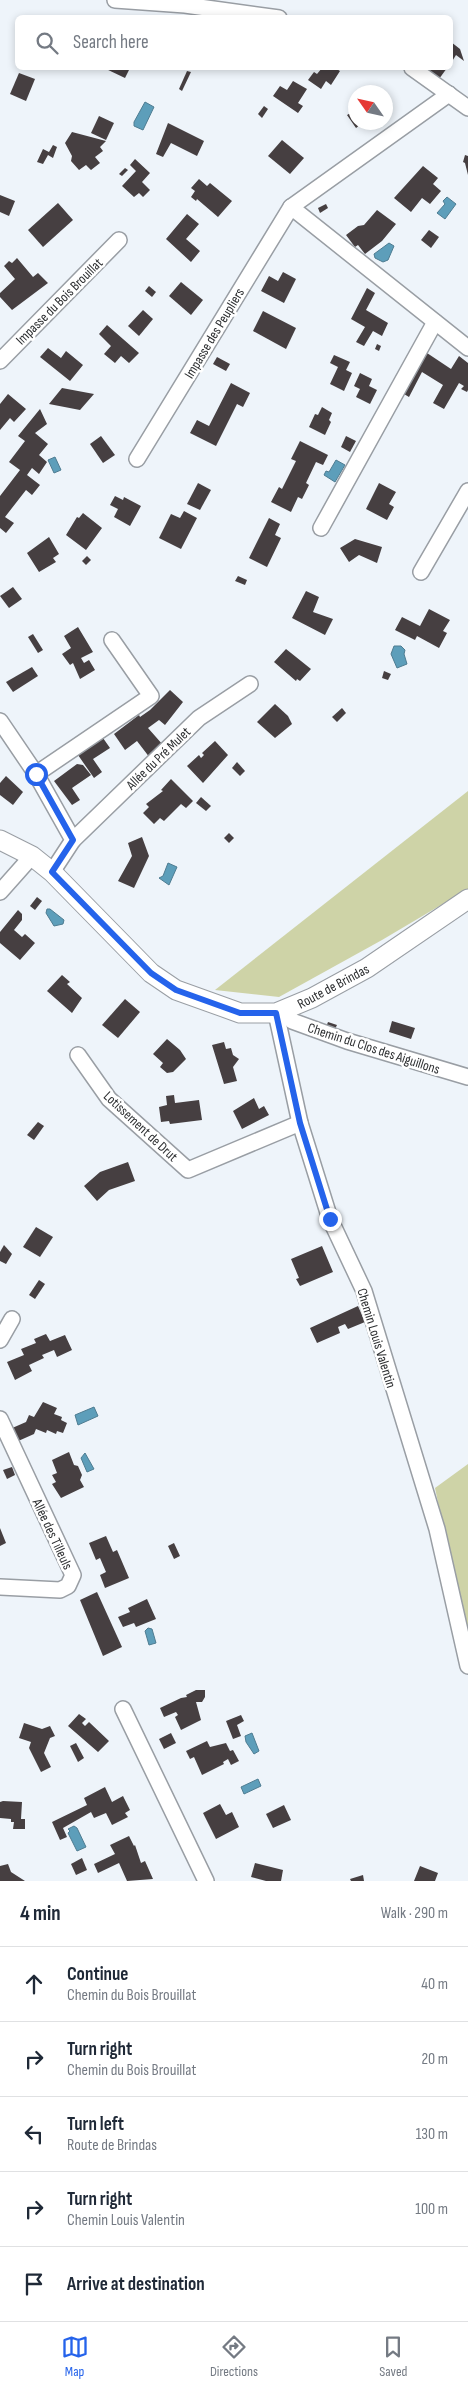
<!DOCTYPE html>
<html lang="en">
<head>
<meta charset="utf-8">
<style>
	:root { --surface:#fff; --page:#f6f6f7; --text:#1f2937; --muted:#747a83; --line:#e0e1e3; --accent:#2563eb }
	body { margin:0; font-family:"Sofia Sans Condensed",sans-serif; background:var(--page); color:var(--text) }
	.compass { position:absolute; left:348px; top:85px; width:45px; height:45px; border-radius:50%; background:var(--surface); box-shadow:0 2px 8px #0003; rotate:304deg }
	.stop { position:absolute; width:15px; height:15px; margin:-11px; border:4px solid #2563eb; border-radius:50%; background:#fff }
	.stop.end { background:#2563eb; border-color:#fff; box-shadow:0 1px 5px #0008 }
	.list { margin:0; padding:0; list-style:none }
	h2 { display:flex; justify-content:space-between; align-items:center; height:65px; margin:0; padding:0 20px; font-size:21px }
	h2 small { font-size:16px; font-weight:400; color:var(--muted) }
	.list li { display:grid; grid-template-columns:32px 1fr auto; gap:15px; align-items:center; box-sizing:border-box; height:75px; padding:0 20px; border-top:1px solid var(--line) }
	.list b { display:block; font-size:19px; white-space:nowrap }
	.list p { margin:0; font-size:16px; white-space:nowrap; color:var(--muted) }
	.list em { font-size:16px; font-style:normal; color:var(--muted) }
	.icon { flex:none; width:28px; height:28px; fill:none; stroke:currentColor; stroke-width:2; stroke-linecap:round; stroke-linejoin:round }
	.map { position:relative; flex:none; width:468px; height:1881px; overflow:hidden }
	.search { position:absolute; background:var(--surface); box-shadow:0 2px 8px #0003; left:15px; right:15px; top:15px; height:55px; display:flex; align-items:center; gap:12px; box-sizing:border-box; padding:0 18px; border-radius:8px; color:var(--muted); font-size:19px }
	.sheet { height:440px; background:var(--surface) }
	nav { display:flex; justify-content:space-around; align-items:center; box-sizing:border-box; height:70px; border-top:1px solid var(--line); background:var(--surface); font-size:14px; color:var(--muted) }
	nav a { display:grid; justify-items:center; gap:2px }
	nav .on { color:var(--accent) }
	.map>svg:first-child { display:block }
</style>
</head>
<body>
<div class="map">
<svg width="468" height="1881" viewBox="0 0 468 1881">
	<rect width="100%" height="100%" fill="#eef4fa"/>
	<!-- green -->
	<g fill="#ced3a7">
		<path d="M468 791V889L382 940 279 997 215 990Z"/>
		<path d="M468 1464V1646L435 1488Z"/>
	</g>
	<!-- water -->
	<g fill="#5d9eba" stroke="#4e7c91">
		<path d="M145 102 154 107 143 130 134 126V122Z"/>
		<path d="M447 197 456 204 445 219 437 213 445 204 443 201Z"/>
		<path d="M389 243 394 246 388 260 383 262 375 258 374 254Z"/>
		<path d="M55 457 61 470 54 473 48 460Z"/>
		<path d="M336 460 345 465 335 482 324 475 326 471 329 472Z"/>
		<path d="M394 646H401L405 650 404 654 407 664 397 668 391 654Z"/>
		<path d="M168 863 177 867 169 885 159 878 163 876Z"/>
		<path d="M47 909H50L64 920 63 924 54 926 46 913Z"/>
		<path d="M94 1407 98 1416 78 1425 75 1415Z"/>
		<path d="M85 1453 94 1469 87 1472 81 1458Z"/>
		<path d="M148 1628 152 1629 156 1643 149 1645 145 1631Z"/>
		<path d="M252 1733 259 1751 254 1754 246 1742 245 1736Z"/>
		<path d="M258 1779 261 1786 244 1794 241 1787Z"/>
		<path d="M74 1826 77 1828 86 1847 77 1851 68 1833 70 1831 68 1829Z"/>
	</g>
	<!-- building -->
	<g fill="#463f41">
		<path d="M451 42 460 49 464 61 456 55 451 63Z"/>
		<path d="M104 68H130L125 78Z"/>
		<path d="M322 68H335L340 71 331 85 326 81 321 89 308 80 314 72 317 74Z"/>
		<path d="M424 68H447L439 79Z"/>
		<path d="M187 71 191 72 182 91 179 89Z"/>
		<path d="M19 73 35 79 26 101 10 94Z"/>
		<path d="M293 81 307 89 298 103 303 106 298 113 273 96 280 86 287 90Z"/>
		<path d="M264 106 268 109 262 118 258 114Z"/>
		<path d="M386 106 391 115 386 119Z"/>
		<path d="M356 110V122H364L356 128 347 115Z"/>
		<path d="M99 116 114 123 106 140 91 133Z"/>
		<path d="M168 123 204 141 197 156 171 143 163 157 156 154Z"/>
		<path d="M72 132 106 141 100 147 103 151 95 157 100 163 91 170 86 165 79 170 71 161 72 156 65 143Z"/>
		<path d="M282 140 304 158 290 174 268 156Z"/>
		<path d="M53 145 57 147 53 158 48 155 43 164 37 162 43 149 49 152Z"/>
		<path d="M465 155 468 156V175L465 163 463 162Z"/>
		<path d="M135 159 150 173 142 182 150 190 143 197 139 193 134 197 122 186 136 171 130 165Z"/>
		<path d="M423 166 438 178 433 184 441 191 430 204 422 198 411 212 394 198Z"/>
		<path d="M125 168 128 170 122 176 119 174Z"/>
		<path d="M199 179 207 186 210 183 232 201 218 217 197 199 196 201 191 197 195 191 191 188Z"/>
		<path d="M0 195 15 201 9 216 0 212Z"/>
		<path d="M58 203 73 220 43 247 28 230Z"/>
		<path d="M326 204 328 208 320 213 318 208Z"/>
		<path d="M377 210 396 224 382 241 365 254 358 245 355 247 346 235 358 226 364 225Z"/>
		<path d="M187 214 199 224 186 239 200 251 191 262 166 239Z"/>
		<path d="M429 230 439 237 431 248 421 240Z"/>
		<path d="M17 258 33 277 38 273 48 283 12 310 0 297V293L15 279 4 266 9 261 12 263Z"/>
		<path d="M283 272 296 279 284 303 261 291 269 276 278 281Z"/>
		<path d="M181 282 203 300 191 315 169 296Z"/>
		<path d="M149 286 156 292 152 297 145 291Z"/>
		<path d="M367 288 375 293 366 310 388 323 382 336 373 331 364 346 356 342 365 327 351 319Z"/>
		<path d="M143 310 153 319 139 336 128 326Z"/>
		<path d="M263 311 296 328 286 349 253 331Z"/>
		<path d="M107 325 139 353 129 363 121 356 115 363 104 354 111 346 99 334Z"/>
		<path d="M377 344 381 346 379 351 375 349Z"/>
		<path d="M48 348 61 358 66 351 83 365 70 381 40 357Z"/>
		<path d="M427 353 451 369 459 356 468 363V390L467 392 461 389 464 386 459 383 444 409 433 403 443 385 422 372 409 397 404 394Z"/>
		<path d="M334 355 350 362 346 370 352 373 344 391 330 384 338 367 330 363Z"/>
		<path d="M217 357 230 364 226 371 213 364Z"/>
		<path d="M360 373 372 379 369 386 377 390 370 404 356 397 360 389 354 386Z"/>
		<path d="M231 383 250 393 243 407 237 404 216 446 190 433 197 420 209 426Z"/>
		<path d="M62 388 94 394 80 410 49 404Z"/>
		<path d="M8 394 26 409 14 422 10 418 0 430V404Z"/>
		<path d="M322 407 332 413 329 420 331 422 325 435 309 427 315 414 318 415Z"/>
		<path d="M40 409 47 424 35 433 48 444 39 455 47 462 39 474 32 468 27 475 40 485 32 495 26 490 5 517 14 523 6 533 0 528V496L20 470 9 462 25 441 18 436Z"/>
		<path d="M101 436 115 455 103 463 90 444Z"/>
		<path d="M346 436 356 441 350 452 341 447Z"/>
		<path d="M300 441 328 455 323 465 316 462 306 483 309 485 302 499 298 497 291 512 271 502 279 487 282 489 296 461 291 459Z"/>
		<path d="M198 483 211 490 200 510 187 504Z"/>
		<path d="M379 483 396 492 389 504 394 507 387 520 366 509Z"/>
		<path d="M115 496 123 500 124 497 141 506 130 526 114 517 118 509 110 505Z"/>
		<path d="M184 511 197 518 181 549 159 538 171 514 180 518Z"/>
		<path d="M83 513 102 528 86 550 66 535 77 517 79 518Z"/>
		<path d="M269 518 280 524 275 535 281 538 267 567 249 558Z"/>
		<path d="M49 537 59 554 53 558 56 562 39 572 27 553Z"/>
		<path d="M355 539 382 547 377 563 359 555 349 562 340 548Z"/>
		<path d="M87 556 91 560 86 565 82 561Z"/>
		<path d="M238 576 247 580 245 585 235 581Z"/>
		<path d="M13 587 22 599 9 608 0 596Z"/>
		<path d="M306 591 319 597 313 612 333 619 325 635 292 618Z"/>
		<path d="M429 609 450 620 443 631 447 633 439 648 417 636 415 640 395 630 402 617 420 626Z"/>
		<path d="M78 627 93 652 81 658 84 663 89 660 95 670 80 679 73 663 70 665 62 654 71 648 64 636Z"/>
		<path d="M33 634 43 650 38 653 28 637Z"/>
		<path d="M286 649 311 669 300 681 297 679 296 681 274 662Z"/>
		<path d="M32 667 38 676 13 692 6 682Z"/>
		<path d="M384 671 391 674 388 680 382 678Z"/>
		<path d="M170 690 183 702 165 725 159 720 148 728 163 745 150 758 137 741 125 750 114 734 139 715 140 717 150 710Z"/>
		<path d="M275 704 288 716 292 724 275 738 257 722Z"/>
		<path d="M342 708 346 713 337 722 332 717Z"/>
		<path d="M103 738 110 748 93 759 102 772 94 778 78 755Z"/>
		<path d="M215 741 228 755 203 783 187 766 199 755 201 758 204 755 202 753Z"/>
		<path d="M237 762 245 771 240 776 232 768Z"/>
		<path d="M77 764 83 765 91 775 72 788 80 800 72 805 54 781Z"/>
		<path d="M6 776 23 792 13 805 0 795V783Z"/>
		<path d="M171 779 193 801 186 808 181 804 164 821 160 818 154 824 143 813 149 807 146 804 163 791 161 790Z"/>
		<path d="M201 797 211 806 206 811 196 803Z"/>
		<path d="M229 833 234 838 229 843 224 838Z"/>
		<path d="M142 837 149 856 134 888 118 881 132 856 128 843Z"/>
		<path d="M37 897 42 901 35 910 30 906Z"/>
		<path d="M18 910 22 914V920L14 930 22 937 25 934 35 943 20 960 0 943V932Z"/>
		<path d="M62 975 70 982 67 984 82 998 72 1013 47 991Z"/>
		<path d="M125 999 140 1012 118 1038 102 1025Z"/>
		<path d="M392 1021 415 1028 411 1039 389 1032Z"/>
		<path d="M328 1022 337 1025 335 1029 326 1027Z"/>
		<path d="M167 1039 180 1050 186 1059 173 1072 167 1073 160 1067 163 1063 153 1054Z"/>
		<path d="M224 1042 226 1049 231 1048 233 1055 239 1059 233 1067 237 1081 224 1084 212 1045Z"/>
		<path d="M174 1095 175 1103 199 1100 202 1120 170 1124 169 1121 161 1122 159 1107 167 1105 166 1096Z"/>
		<path d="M254 1098 259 1109 264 1106 269 1115 242 1129 233 1111Z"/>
		<path d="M38 1122 44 1126 34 1140 27 1135Z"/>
		<path d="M128 1162 135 1181 109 1190 97 1201 84 1186 100 1172Z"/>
		<path d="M36 1227 53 1237 40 1257 23 1247Z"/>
		<path d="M4 1245 12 1254 6 1264 0 1261V1252Z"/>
		<path d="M322 1246 333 1272 300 1286 296 1279 299 1278 291 1259Z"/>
		<path d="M39 1280 45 1284 35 1299 29 1295Z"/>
		<path d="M358 1306 365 1322 348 1329 345 1324 338 1327 340 1333 317 1343 310 1328Z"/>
		<path d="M46 1334 50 1341 65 1335 72 1350 57 1357 54 1350 42 1355 44 1358 29 1365 32 1371 15 1380 7 1362 24 1355 21 1349 36 1343 34 1339Z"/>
		<path d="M43 1402 57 1408 54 1414 62 1417 61 1420 67 1423 63 1433 57 1431 56 1434 47 1430 46 1433 36 1429 34 1434 16 1442 10 1429 26 1422 29 1415 34 1417Z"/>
		<path d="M69 1452 74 1465 78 1466 82 1475 80 1480 84 1487 61 1498 52 1484 56 1482 52 1475 57 1473 52 1460Z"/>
		<path d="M12 1467 15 1475 7 1479 3 1470Z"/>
		<path d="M0 1528 6 1543 0 1546Z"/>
		<path d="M106 1536 113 1552 117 1550 129 1578 105 1588 100 1575 106 1572 100 1558 96 1560 89 1543Z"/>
		<path d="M174 1543 180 1556 174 1559 168 1546Z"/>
		<path d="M97 1592 122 1647 103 1656 80 1600Z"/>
		<path d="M147 1599 156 1619 136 1627 134 1623 123 1627 118 1617 130 1612 128 1608Z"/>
		<path d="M196 1690H205V1697L202 1702H196L201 1720 181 1730 175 1717 178 1715 176 1712 164 1717 160 1708 181 1698 187 1697 186 1695Z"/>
		<path d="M79 1714 86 1719 82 1723 85 1726 89 1722 109 1741 98 1752 68 1726Z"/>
		<path d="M241 1715 244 1721 237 1725 241 1736 233 1739 226 1721Z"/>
		<path d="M24 1723 42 1729 50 1726 55 1736 50 1738 44 1753 51 1767 41 1772 29 1748 31 1742 19 1738Z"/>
		<path d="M171 1733 176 1743 164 1749 159 1739Z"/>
		<path d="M207 1741 210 1747 226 1743 230 1751 233 1750 239 1761 231 1765 228 1759 223 1762 224 1764 202 1775 194 1757 190 1759 186 1751Z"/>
		<path d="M76 1743 84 1758 78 1762 70 1746Z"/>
		<path d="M105 1787 112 1802 123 1796 130 1810 125 1813 128 1817 112 1825 106 1813 94 1818 91 1812 63 1828 67 1837 60 1840 52 1822 87 1805 84 1798Z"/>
		<path d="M3 1801 22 1802 21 1819H25V1829H13L14 1822H11V1819L0 1818V1802Z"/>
		<path d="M220 1804 226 1815 232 1812 239 1827 216 1839 203 1813Z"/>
		<path d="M284 1805 291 1820 273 1828 266 1814Z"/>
		<path d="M129 1836 134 1846 135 1845 141 1863 145 1861 153 1879 127 1881 119 1863 98 1873 94 1864 115 1854 110 1845Z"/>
		<path d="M82 1858 87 1870 76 1875 71 1864Z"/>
		<path d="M255 1863 283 1870 281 1881H266L251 1877Z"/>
		<path d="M8 1864 11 1872 25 1881H0V1866Z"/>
		<path d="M420 1866 438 1873 435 1881H414Z"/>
		<path d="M363 1875 364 1881H351L350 1879Z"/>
	</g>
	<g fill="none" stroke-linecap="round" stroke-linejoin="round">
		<!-- minor casing -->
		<g stroke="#999ea4" stroke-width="18">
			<g id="minor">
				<path d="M115 0 185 5 279 18"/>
				<path d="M412 68 468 108"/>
				<path d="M291 207 468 348"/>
				<path d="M0 361 119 240"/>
				<path d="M137 459 291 207 449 94"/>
				<path d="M321 528 435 322"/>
				<path d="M421 572 468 491"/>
				<path d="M0 721 36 774 73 840 52 872"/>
				<path d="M36 774 151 696 112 640"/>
				<path d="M73 840 199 718 250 684"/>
				<path d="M0 892 32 856"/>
				<path d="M286 1011 292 1021 347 1041 468 1077"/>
				<path d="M276 1013 300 1123 330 1219 364 1291 437 1529 468 1666"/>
				<path d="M78 1055 109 1099 188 1170 300 1123"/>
				<path d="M0 1340 12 1319"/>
				<path d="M0 1419 73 1575 68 1586 60 1590 0 1587"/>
				<path d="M123 1709 206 1881"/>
			</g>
		</g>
		<!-- major casing -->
		<g stroke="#999ea4" stroke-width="21">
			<path id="major" d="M0 840 32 856 52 872 151 973 176 990 240 1013H276L312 998 367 968 468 899"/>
		</g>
		<!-- minor -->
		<use href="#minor" stroke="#fff" stroke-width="15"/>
		<!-- major -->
		<use href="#major" stroke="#fff" stroke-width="19"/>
	</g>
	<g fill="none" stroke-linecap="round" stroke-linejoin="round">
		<!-- route -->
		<path stroke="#2563eb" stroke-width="6" d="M36 774 73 840 52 872 151 973 176 990 240 1013H276L300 1123 330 1219"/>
	</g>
	<g text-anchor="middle" stroke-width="5" stroke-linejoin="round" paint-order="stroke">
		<!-- street labels -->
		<g font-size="14" fill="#2c2e30" stroke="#fff">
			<text transform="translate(59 301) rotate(-45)" y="5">Impasse du Bois Brouillat</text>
			<text transform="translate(214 333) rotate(-59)" y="5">Impasse des Peupliers</text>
			<text transform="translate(158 758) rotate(-44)" y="5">Allée du Pré Mulet</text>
			<text transform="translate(333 986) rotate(-28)" y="5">Route de Brindas</text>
			<text transform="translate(374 1048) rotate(18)" y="5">Chemin du Clos des Aiguillons</text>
			<text transform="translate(141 1126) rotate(43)" y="5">Lotissement de Drut</text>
			<text transform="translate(377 1338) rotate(73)" y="5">Chemin Louis Valentin</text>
			<text transform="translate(53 1534) rotate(65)" y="5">Allée des Tilleuls</text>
		</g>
	</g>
</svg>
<svg class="compass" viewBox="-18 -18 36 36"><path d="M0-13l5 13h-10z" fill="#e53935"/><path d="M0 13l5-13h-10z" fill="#747a83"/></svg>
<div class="stop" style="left:36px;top:774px"></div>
<div class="stop end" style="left:330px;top:1219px"></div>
<div class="search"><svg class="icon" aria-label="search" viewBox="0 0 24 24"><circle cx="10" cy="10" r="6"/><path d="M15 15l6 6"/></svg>Search here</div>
</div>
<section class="sheet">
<h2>4 min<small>Walk · 290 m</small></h2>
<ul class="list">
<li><svg class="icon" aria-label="ahead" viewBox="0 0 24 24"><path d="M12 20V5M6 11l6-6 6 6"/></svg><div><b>Continue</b><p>Chemin du Bois Brouillat</p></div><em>40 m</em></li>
<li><svg class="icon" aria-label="right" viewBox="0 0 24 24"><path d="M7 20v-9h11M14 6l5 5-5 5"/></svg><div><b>Turn right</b><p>Chemin du Bois Brouillat</p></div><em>20 m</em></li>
<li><svg class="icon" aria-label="left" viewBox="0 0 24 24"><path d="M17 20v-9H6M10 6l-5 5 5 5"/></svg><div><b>Turn left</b><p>Route de Brindas</p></div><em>130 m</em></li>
<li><svg class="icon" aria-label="right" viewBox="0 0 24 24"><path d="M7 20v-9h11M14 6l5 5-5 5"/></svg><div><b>Turn right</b><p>Chemin Louis Valentin</p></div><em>100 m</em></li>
<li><svg class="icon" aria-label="arrive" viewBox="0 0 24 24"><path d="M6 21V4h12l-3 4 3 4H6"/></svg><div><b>Arrive at destination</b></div></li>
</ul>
</section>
<nav>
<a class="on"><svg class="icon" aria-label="map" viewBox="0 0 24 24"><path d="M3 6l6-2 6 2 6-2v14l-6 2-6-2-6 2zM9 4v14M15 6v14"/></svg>Map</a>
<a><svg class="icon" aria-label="directions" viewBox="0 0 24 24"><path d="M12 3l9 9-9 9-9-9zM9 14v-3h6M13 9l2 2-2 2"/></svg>Directions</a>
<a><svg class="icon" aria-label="saved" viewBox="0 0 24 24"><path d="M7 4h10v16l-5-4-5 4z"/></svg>Saved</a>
</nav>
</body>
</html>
